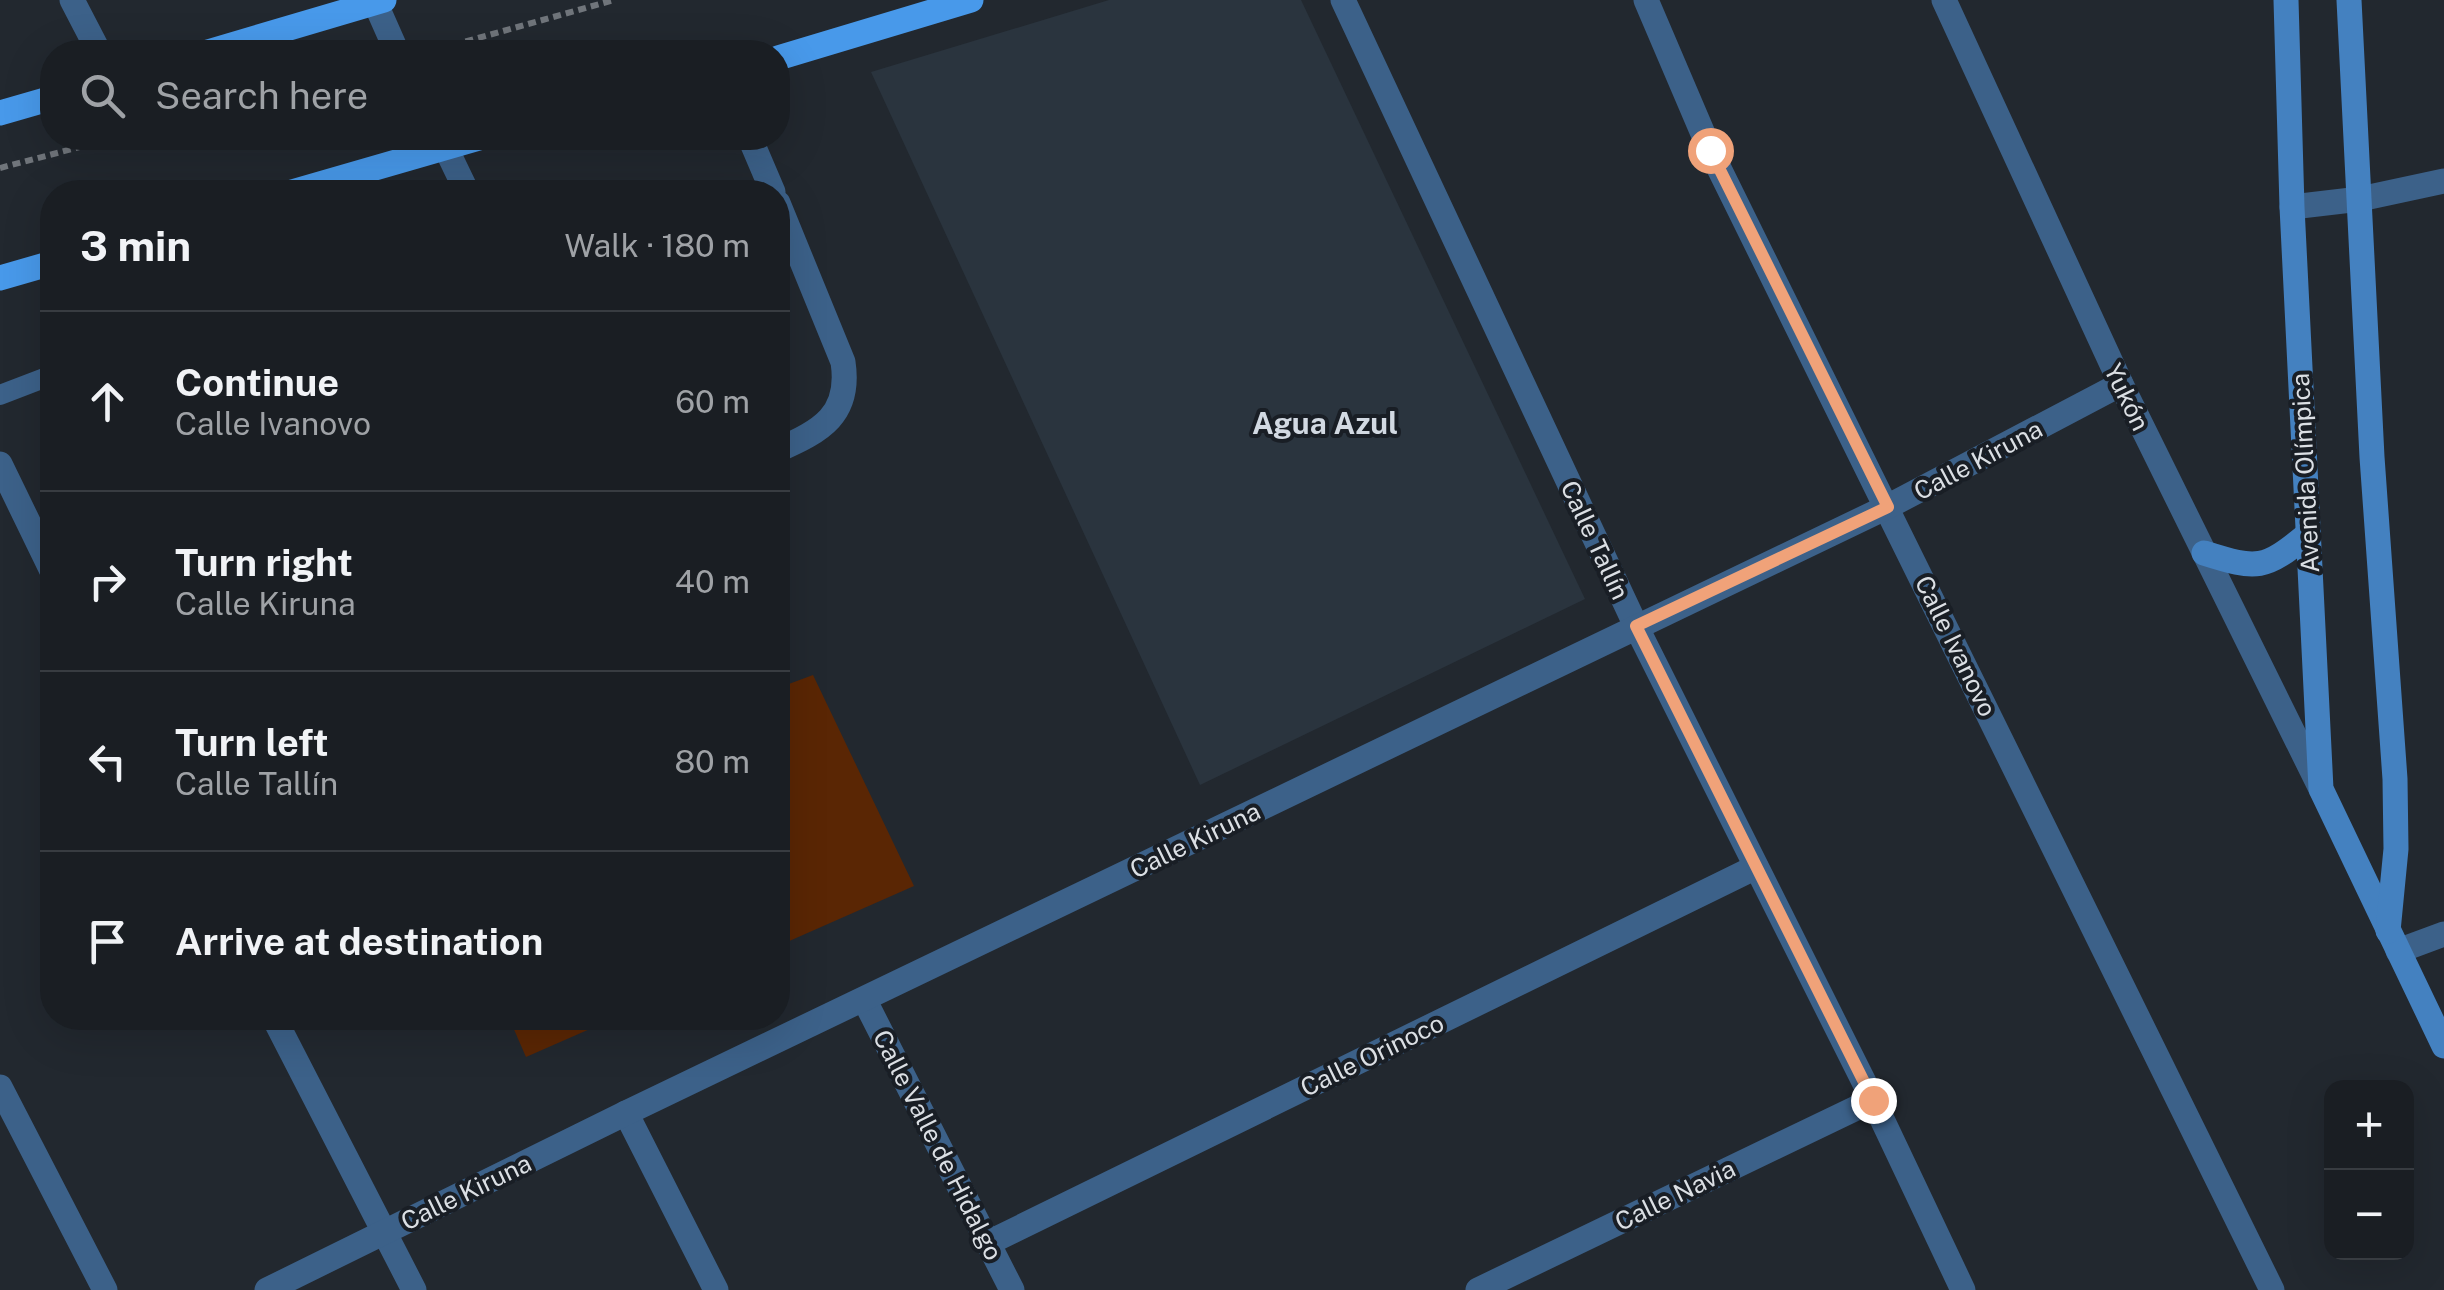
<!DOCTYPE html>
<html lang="en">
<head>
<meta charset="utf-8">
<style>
	:root { --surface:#1a1e23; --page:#272b30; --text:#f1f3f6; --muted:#9fa2a6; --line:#383c41 }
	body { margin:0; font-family:"Public Sans",sans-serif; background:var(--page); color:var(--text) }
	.controls { position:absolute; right:30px; bottom:30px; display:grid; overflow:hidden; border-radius:20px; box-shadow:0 10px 40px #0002 }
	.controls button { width:90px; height:90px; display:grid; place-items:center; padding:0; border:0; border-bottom:2px solid var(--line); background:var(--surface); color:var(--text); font:50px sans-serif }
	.stop { position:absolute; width:30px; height:30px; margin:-22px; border:8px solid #f0a279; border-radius:50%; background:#fff }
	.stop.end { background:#f0a279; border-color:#fff; box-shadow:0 2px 10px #0008 }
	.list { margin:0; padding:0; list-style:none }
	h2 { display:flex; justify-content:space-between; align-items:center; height:130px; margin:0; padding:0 40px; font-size:42px }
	h2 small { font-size:32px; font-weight:400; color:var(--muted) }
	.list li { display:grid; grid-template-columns:65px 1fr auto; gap:30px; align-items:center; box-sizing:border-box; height:180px; padding:0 40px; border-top:2px solid var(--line) }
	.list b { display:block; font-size:38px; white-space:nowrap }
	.list p { margin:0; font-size:32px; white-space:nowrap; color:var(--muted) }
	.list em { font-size:32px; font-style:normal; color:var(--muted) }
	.icon { flex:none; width:55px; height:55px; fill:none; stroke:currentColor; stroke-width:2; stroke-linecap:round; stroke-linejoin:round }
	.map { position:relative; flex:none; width:2444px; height:1290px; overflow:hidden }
	.search { position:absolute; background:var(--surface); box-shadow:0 10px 40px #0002; left:40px; top:40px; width:750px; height:110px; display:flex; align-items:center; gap:25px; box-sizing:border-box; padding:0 35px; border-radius:40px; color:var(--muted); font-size:38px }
	.panel { position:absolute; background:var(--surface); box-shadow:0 10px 40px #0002; left:40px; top:180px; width:750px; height:850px; border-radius:40px }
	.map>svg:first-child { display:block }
</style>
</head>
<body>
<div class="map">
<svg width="2444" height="1290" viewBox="0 0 2444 1290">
	<rect width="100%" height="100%" fill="#22282f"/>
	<!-- built -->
	<path fill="#2a343e" d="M1109 0H1301L1585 599 1200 785 871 72Z"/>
	<!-- green -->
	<g fill="#5a2604">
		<path d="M813 675 914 886 778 946V688Z"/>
		<path d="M509 1018H615L526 1057Z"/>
	</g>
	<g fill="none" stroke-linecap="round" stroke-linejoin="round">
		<!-- path -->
		<g stroke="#70757b" stroke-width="6" stroke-dasharray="8 5" stroke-linecap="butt">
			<path d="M428 52 614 0"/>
			<path d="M0 168 114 138"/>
		</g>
		<!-- lane -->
		<path stroke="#3c6189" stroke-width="20" d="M0 395 52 375"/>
		<!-- street -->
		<g stroke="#3c6189" stroke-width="25">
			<path d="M72 0 99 52"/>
			<path d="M374 0 397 52"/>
			<path d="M1343 0 1636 626 1873 1100 1963 1290"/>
			<path d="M1646 0 1710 150 2272 1290"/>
			<path d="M1944 0 2121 384 2321 789"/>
			<path d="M441 138 467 192"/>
			<path d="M750 138 773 192"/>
			<path d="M778 203 843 362C851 415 821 431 778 450"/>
			<path d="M2292 207 2360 199 2444 181"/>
			<path d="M0 464 52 571"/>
			<path d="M2398 951 2444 934"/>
			<path d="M865 1001 1012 1290"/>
			<path d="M274 1018 414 1290"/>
			<path d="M0 1087 105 1290"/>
			<path d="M626 1113 716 1290"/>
			<path d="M988 1243 1756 867"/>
			<path d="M267 1290 626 1113 1887 507 2121 384"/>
			<path d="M1478 1290 1873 1100"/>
		</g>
		<!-- secondary -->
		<g stroke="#4481c0" stroke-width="25">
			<path d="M2286 0 2292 207 2321 789 2444 1046"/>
			<path d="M2349 0 2372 457 2395 779 2396 849 2388 931"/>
			<path d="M2204 553C2258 570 2264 570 2308 534"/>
		</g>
		<!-- primary -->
		<g stroke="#4899ea" stroke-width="25">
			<path d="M208 52 384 0"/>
			<path d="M778 58 971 0"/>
			<path d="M0 113 52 98"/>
			<path d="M292 192 479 138"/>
			<path d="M0 278 52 263"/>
		</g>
	</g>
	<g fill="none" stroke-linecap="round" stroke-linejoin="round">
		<!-- route -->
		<path stroke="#f0a279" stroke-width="12" d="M1710 150 1888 507 1636 626 1873 1100"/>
	</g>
	<g text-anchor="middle" stroke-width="8" stroke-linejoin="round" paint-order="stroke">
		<!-- street labels -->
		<g font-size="25" fill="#dbdfe4" stroke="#191e25">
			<text transform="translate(2127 397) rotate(64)" y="9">Yukón</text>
			<text transform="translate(1978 460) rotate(-28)" y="9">Calle Kiruna</text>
			<text transform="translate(2305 473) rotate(-93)" y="9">Avenida Olímpica</text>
			<text transform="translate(1595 540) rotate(65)" y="9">Calle Tallín</text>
			<text transform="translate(1956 646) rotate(64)" y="9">Calle Ivanovo</text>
			<text transform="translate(1195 840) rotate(-26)" y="9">Calle Kiruna</text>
			<text transform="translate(1372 1055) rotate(-26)" y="9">Calle Orinoco</text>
			<text transform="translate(938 1145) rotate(63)" y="9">Calle Valle de Hidalgo</text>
			<text transform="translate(466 1192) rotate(-26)" y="9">Calle Kiruna</text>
			<text transform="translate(1675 1195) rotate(-26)" y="9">Calle Navia</text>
		</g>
		<!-- quarter labels -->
		<g font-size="30" font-weight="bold" fill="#d2d9e2" stroke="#191e25">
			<text x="1325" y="434">Agua Azul</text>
		</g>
	</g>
</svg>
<div class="controls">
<button>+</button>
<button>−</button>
</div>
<div class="stop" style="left:1710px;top:150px"></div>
<div class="stop end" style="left:1873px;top:1100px"></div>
<div class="search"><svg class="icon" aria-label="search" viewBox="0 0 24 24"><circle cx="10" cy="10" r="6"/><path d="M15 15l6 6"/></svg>Search here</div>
<section class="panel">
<h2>3 min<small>Walk · 180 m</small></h2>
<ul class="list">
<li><svg class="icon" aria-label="ahead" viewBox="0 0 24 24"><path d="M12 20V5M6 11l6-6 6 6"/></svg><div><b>Continue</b><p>Calle Ivanovo</p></div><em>60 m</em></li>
<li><svg class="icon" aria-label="right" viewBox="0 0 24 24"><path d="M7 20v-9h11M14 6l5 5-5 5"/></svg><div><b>Turn right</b><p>Calle Kiruna</p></div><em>40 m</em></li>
<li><svg class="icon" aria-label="left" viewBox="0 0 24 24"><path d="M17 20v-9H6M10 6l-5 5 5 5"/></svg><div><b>Turn left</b><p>Calle Tallín</p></div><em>80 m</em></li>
<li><svg class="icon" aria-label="arrive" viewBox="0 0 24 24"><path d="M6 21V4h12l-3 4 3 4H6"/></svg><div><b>Arrive at destination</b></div></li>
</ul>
</section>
</div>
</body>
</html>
